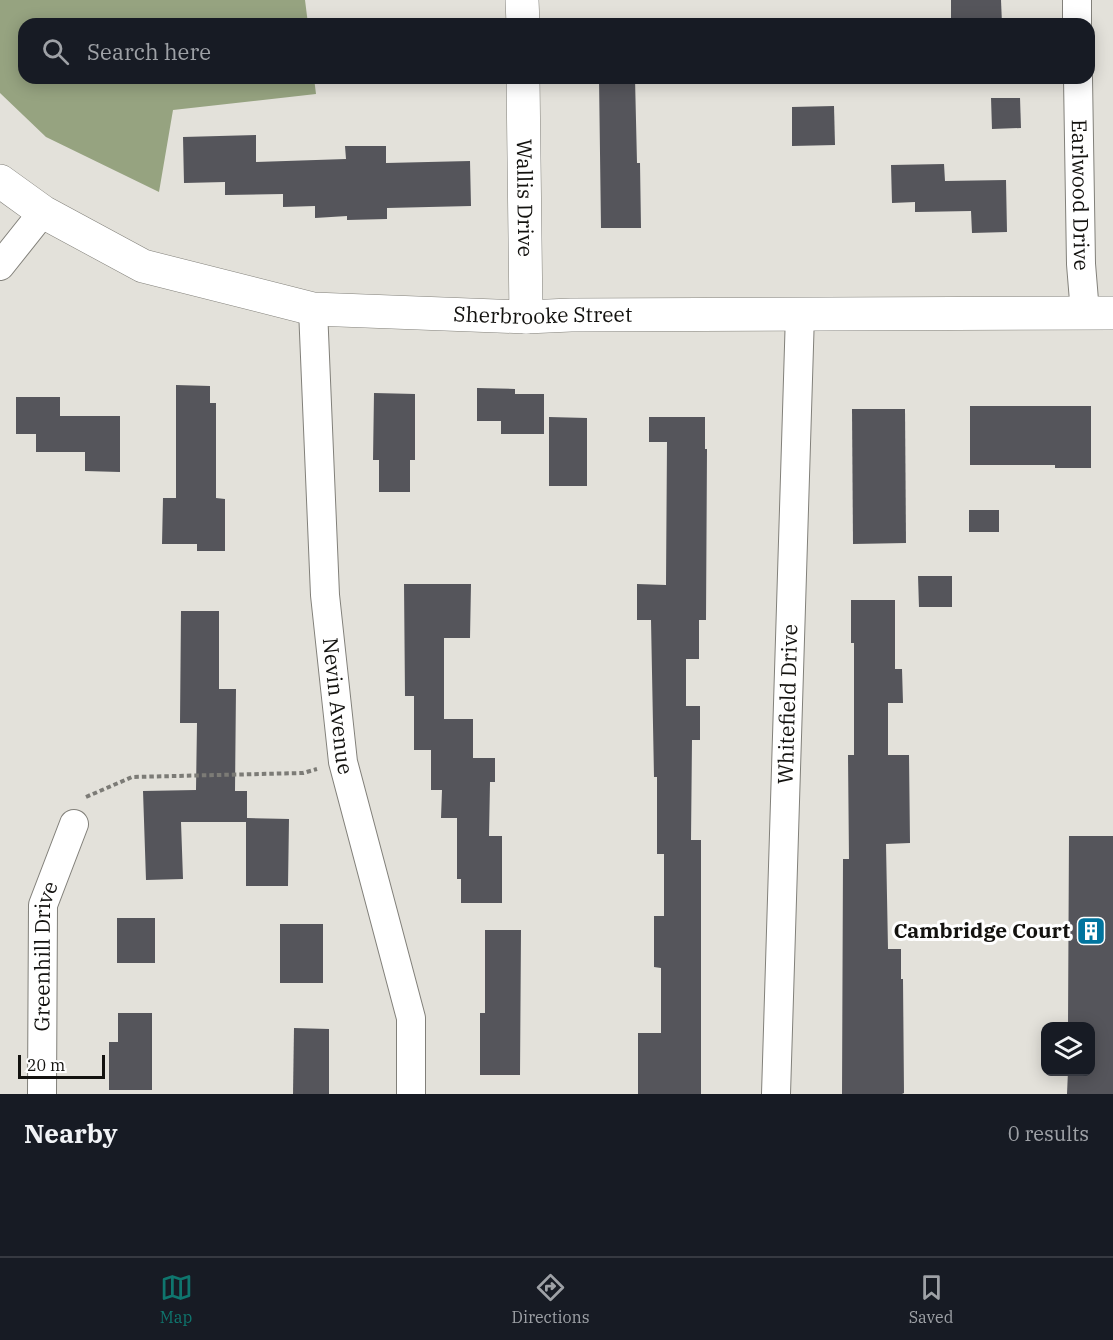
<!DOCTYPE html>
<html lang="en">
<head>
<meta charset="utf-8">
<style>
	:root { --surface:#171b24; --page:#20242c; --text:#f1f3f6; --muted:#9ea1a6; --line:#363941; --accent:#0f766e }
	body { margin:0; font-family:"IBM Plex Serif",serif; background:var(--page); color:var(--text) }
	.controls { position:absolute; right:18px; bottom:18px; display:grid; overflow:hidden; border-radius:12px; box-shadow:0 3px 15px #0003 }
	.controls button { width:54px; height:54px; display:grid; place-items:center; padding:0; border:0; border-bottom:2px solid var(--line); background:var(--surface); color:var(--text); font:30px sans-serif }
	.scale { position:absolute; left:18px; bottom:15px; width:87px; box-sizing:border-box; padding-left:6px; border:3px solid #13120f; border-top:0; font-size:16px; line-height:21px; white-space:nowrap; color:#13120f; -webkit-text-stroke:4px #fff; paint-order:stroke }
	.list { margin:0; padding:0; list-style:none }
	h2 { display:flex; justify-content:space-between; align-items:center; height:78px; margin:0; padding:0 24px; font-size:26px }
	h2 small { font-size:20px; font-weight:400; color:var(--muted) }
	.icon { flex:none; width:33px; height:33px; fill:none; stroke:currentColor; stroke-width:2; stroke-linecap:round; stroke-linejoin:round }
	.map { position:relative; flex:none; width:1113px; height:1094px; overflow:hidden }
	.search { position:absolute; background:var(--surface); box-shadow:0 3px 15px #0003; left:18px; right:18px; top:18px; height:66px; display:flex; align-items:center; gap:15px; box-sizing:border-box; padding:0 21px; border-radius:18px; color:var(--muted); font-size:22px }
	.sheet { height:162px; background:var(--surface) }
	nav { display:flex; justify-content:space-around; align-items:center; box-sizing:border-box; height:84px; border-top:2px solid var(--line); background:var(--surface); font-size:16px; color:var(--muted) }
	nav a { display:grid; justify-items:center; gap:3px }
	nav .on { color:var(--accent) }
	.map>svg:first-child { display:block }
</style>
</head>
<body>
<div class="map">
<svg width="1113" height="1094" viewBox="0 0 1113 1094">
	<rect width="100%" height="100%" fill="#e3e1da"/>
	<!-- forest -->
	<path fill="#96a380" d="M0 0H305L308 24H24V78H314L316 94 173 110 159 192 46 137 0 93Z"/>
	<!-- building -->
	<g fill="#55555b">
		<path d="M951 0H1001L1002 24H951Z"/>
		<path d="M599 78H635L637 163H640L641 228H601Z"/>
		<path d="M991 98H1020L1021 128 992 129Z"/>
		<path d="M834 106 835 145 792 146V107Z"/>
		<path d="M256 135V162L346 159 345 146H386V163L470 161 471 206 387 208V219L347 220V216L315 218V206L283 207V194L225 195V182L184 183 183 137Z"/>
		<path d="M944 164 945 181 1006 180 1007 232 972 233 971 211 915 212V202L892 203 891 165Z"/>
		<path d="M176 385 210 386V403H216V498L225 499V551H197V544H162L163 498H176Z"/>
		<path d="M477 388 515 389V394H544V434H501V421H477Z"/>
		<path d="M374 393 415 394V460H410V492H379V460H373Z"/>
		<path d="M16 397H60V416H120V472L85 471V452H36V434H16Z"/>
		<path d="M970 406H1091V468H1055V465H970Z"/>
		<path d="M852 409H905L906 543 853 544Z"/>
		<path d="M549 417 587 418V486H549Z"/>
		<path d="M649 417H705V449H707L706 620H699V659H686V706H700V740H692L691 840H701V1094H638V1033H661V968L654 967V916H664V854H657V777H654L651 620H637V584L666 585 667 442H649Z"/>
		<rect x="969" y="510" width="30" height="22"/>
		<path d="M918 576H952V607H919Z"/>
		<path d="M404 584H471L470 638H444V719H473V758H495V782H490L489 836H502V903H461V879H457V818H441L442 790H431V750H414V696H405Z"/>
		<path d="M851 600H895V669H902L903 703H888V755H909L910 843 886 844 888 949H901V979H903L904 1093 902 1094H842L843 859H849L848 755H854V643H851Z"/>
		<path d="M181 611H219V689H236L235 791H247V818L289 819 288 886H246V822H181L183 879 146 880 143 791 196 790 197 723H180Z"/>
		<path d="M1069 836H1113V1094H1067L1068 1071H1090V1026H1068Z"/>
		<rect x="117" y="918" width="38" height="45"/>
		<rect x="280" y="924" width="43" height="59"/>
		<path d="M485 930H521L520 1075H480V1013H485Z"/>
		<path d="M118 1013H152V1090H109V1042H118Z"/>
		<path d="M294 1028 329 1029V1094H293Z"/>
	</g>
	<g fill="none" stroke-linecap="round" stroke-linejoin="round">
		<!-- minor casing -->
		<g stroke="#82807a" stroke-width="30">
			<g id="minor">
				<path d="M1077 0V24"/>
				<path id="s1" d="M1078 78 1081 264 1085 313"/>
				<path d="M0 266 43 212"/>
				<path id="s2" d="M313 309 325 595 343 762 411 1018V1094"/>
				<path id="s3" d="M42 1094 43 905 74 824"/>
				<path id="s4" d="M776 1094 800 314"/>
			</g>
		</g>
		<!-- tertiary casing -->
		<g stroke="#82807a" stroke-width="34">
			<g id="tertiary">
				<path d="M522 0 523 24"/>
				<path id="s5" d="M523 78 526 317"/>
			</g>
		</g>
		<!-- secondary casing -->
		<g stroke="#82807a" stroke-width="34">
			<g id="secondary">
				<path id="s6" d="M0 181 43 212 143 266 313 309 526 317 571 315 1113 313"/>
			</g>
		</g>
		<!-- path -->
		<path stroke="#7c7b76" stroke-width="4" stroke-dasharray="4.5 3" stroke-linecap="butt" d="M86 797 132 777 303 773 317 769"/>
		<!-- minor -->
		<use href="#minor" stroke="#fff" stroke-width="28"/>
		<!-- tertiary -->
		<use href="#tertiary" stroke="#fff" stroke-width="33"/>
		<!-- secondary -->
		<use href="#secondary" stroke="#fff" stroke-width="33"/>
	</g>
	<!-- icons -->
	<defs>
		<g id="building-square" transform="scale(1.5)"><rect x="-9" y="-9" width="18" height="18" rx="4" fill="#01749e" stroke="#fff"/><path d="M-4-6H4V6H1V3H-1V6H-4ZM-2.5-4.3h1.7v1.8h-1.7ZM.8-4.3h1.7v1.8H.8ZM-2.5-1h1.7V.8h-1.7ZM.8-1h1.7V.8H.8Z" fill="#fff"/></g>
	</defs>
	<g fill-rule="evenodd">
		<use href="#building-square" x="1091" y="931"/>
	</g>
	<g text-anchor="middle" stroke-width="6" stroke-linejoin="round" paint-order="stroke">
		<!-- street labels -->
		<g font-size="21" fill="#13120f" stroke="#fff">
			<text dy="7" stroke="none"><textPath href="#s1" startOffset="117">Earlwood Drive</textPath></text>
			<text dy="7" stroke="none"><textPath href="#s5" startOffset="120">Wallis Drive</textPath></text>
			<text dy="7" stroke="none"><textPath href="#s6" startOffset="572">Sherbrooke Street</textPath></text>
			<text dy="7" stroke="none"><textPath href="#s4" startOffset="390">Whitefield Drive</textPath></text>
			<text dy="7" stroke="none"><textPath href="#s2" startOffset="398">Nevin Avenue</textPath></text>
			<text dy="7" stroke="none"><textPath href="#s3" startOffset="138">Greenhill Drive</textPath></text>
		</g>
		<!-- poi labels -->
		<g font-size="21" font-weight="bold" fill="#13120f" stroke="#fff" text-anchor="end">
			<text x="1070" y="938">Cambridge Court</text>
		</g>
	</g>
</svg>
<div class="controls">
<button><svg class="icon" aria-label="layers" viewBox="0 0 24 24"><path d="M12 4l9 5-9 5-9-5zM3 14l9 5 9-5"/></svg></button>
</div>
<div class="scale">20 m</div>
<div class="search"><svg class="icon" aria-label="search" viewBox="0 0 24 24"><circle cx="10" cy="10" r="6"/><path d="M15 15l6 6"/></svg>Search here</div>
</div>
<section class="sheet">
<h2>Nearby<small>0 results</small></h2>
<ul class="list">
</ul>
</section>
<nav>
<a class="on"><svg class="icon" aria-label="map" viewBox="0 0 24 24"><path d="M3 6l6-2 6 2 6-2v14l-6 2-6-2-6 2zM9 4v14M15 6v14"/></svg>Map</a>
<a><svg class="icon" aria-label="directions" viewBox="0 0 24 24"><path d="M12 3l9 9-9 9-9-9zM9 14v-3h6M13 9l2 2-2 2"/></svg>Directions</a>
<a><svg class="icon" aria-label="saved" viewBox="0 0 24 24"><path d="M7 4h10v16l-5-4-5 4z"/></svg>Saved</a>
</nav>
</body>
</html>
